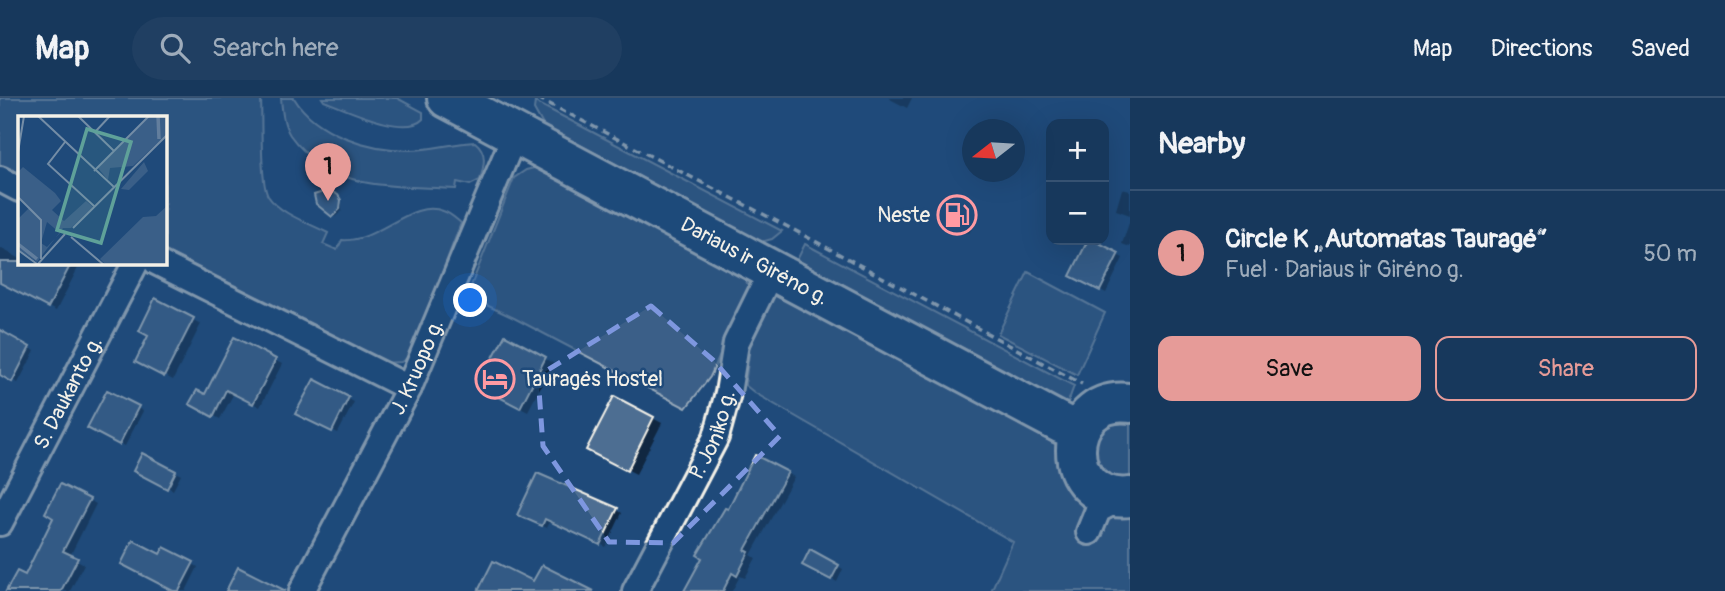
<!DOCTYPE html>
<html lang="en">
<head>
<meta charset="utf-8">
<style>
	:root { --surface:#17385c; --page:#203f62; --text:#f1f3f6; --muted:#9eacbb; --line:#365272; --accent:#e69b98 }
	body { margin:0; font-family:Pangolin,sans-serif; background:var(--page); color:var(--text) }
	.controls { position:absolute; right:21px; top:21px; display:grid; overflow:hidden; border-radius:14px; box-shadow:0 7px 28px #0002 }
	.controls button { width:63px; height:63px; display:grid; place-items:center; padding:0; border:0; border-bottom:2px solid var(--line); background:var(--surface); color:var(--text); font:35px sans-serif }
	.compass { position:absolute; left:962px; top:21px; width:63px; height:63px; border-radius:50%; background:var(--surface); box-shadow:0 7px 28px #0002; rotate:253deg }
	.you { position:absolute; left:471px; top:203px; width:24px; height:24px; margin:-18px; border:5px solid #fff; border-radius:50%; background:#1a73e8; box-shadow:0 0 0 10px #1a73e833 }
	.badge { display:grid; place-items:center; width:46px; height:46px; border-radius:50%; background:var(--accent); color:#111; font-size:23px; font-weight:700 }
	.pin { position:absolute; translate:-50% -58px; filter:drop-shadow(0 2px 4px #0008) }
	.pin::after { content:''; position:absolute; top:37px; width:24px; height:21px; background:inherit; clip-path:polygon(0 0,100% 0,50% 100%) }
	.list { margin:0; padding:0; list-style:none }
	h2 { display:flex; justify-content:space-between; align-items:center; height:91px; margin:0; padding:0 28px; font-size:30px }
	h2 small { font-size:23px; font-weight:400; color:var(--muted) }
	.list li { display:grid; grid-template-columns:46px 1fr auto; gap:21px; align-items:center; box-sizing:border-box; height:126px; padding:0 28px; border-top:2px solid var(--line) }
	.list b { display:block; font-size:26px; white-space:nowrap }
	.list p { margin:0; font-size:23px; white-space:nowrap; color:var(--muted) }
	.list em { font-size:23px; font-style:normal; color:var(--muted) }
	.actions { display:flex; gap:14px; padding:21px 28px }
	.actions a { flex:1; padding:16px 0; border:2px solid var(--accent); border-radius:14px; text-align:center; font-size:24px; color:var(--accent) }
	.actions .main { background:var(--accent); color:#111 }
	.icon { flex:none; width:38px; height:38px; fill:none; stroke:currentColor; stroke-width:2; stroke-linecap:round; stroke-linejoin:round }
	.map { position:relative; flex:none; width:1130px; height:493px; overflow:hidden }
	header { display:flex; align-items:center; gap:42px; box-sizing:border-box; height:98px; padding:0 35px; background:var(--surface); border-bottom:2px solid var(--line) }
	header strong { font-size:33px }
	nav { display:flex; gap:38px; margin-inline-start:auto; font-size:24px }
	.search { width:490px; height:63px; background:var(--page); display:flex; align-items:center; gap:18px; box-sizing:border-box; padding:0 24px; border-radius:38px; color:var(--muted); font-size:26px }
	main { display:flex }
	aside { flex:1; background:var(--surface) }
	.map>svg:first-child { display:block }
</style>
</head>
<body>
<header>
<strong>Map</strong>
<div class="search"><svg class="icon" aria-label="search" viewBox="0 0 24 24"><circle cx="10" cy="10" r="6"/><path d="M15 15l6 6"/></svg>Search here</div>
<nav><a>Map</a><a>Directions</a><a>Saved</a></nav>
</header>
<main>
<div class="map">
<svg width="1130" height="493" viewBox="0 0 1130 493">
	<rect width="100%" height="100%" fill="#1f4a7a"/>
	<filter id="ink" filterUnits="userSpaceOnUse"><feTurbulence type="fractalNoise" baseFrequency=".0143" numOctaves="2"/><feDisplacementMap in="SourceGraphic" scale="14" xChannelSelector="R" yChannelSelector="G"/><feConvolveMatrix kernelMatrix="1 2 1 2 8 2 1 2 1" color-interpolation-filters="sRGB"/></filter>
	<g filter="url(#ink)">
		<!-- grass -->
		<g fill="#3a5f88" stroke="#97a8b8" stroke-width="2">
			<path d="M0 0H261C262 19 260 85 268 98 280 116 309 125 328 135L323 146 337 152 342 142C378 145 412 100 443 113 450 115 456 121 461 125L410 258 401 264 381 265 165 158 164 19H19V81L0 71Z"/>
			<path d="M281 0H294C316 36 369 52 410 52 431 52 453 45 475 44 488 54 484 68 480 82L470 87 457 84 456 91C426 89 391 90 363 84 336 78 306 60 290 37 283 26 282 12 281 0Z"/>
			<path d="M322 0H397L423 14V21C405 40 346 11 324 3Z"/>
			<path d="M535 4 782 133 772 141 761 144 543 27 534 11Z"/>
			<path d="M542 68 744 179 748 187V197L710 279 686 310 514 220 467 198 514 80 526 72Z"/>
			<path d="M805 146 1074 288 1067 307 797 162Z"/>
			<path d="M1028 174 1105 215 1077 277 998 236Z"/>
			<path d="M777 191 1066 352 1104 415 1130 405V493H991L1013 444 755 295 745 287 750 248 755 226Z"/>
			<path d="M1130 319V384L1126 385 1097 372 1093 339 1099 330Z"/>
		</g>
		<!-- shadow -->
		<g fill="#0007">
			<path d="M888 0H912L907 10Z"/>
			<path d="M1122 91 1130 93V117L1116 112Z"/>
			<path d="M337 97 342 105V113L335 119 318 105Z"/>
			<path d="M951 103 978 119 969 135 942 119Z"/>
			<path d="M1130 122V149L1122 146Z"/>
			<path d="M1089 142 1123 160 1106 195 1072 177Z"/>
			<path d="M0 150 19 160V164L80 166 56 213 0 184Z"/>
			<path d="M156 203 201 226 173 282 137 263 150 237Z"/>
			<path d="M0 234 35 253 18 285 0 276Z"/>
			<path d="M505 240 553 265 528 313 480 288Z"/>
			<path d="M235 242 282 266 260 309 234 295 220 321 192 306 206 298Z"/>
			<path d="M314 283 354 304 338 335 303 318Z"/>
			<path d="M108 294 143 313 125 348 89 330Z"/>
			<path d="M614 300 662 325 636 376 596 356Z"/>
			<path d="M143 357 181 377 173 392 135 372Z"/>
			<path d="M787 375 794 379 751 457 756 460 745 480 740 478 732 493H686L729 414Z"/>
			<path d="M89 402 96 406 70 458 84 466 70 493H8L25 480Z"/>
			<path d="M617 412 622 415 606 449 551 422 547 430 525 419Z"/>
			<path d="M165 451 198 469 186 493H176L161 458Z"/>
			<path d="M811 454 843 471 837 484 805 466Z"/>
		</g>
		<!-- building -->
		<g fill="#4d6e92" stroke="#f4f1e8" stroke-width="2">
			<path d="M329 92 338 97 341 102 340 111 332 119 316 106 314 97Z"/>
			<path d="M950 101 974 114 963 133 940 120Z"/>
			<path d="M1088 142H1093L1119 155 1100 193 1070 178Z"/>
			<path d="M0 164H72L48 210 0 185Z"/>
			<path d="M155 200 194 220 164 279 135 264 148 238 139 233Z"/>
			<path d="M0 232 30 249 12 284 0 277Z"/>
			<path d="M505 237 546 259 520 310 478 288Z"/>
			<path d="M234 239 276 261 253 306 226 292 213 319 189 306 197 292 205 296Z"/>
			<path d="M314 281 349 299 332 334 295 316Z"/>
			<path d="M107 292 139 308 119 347 87 330Z"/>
			<path d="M614 298 654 319 627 373 586 352Z"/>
			<path d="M142 355 176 373 167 391 133 373Z"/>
			<path d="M755 357 788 374 745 452 749 454 737 478 732 475 723 493H684L702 460 697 457 725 410 728 411Z"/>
			<path d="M537 375 618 410 600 447 545 421 542 428 517 417Z"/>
			<path d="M60 386 90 401 63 453 78 460 61 493H6L17 473 25 477 53 420 45 415Z"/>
			<path d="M133 442 160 456 164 449 194 464 179 493H173L121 466Z"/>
			<path d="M810 451 839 467 831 482 802 467Z"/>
			<path d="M493 463 533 483 542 467 594 493H478Z"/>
			<path d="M238 469 286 493H226Z"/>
		</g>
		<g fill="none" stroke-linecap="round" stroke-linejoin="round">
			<!-- minor casing -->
			<g stroke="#f4f1e8" stroke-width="30">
				<g id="minor">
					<path d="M0 81 19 91"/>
					<path d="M156 164 409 290"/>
					<path id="s1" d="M0 425 136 164"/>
					<path d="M1089 434 1098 412 1121 400"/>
					<path id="s2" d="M302 493 409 290 515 36"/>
					<path id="s3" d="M635 493 716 339 728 295 736 245 771 174"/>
				</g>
			</g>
			<!-- trunk casing -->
			<g stroke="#f4f1e8" stroke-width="44">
				<g id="trunk">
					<path id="s4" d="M447 0 1062 326"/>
					<path d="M1130 305C1059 296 1057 407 1130 399"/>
				</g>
			</g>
			<!-- path -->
			<path stroke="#f4f1e8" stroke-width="3.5" stroke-dasharray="7 5" stroke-linecap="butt" d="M538 0 792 131 1082 286"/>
			<!-- minor -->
			<use href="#minor" stroke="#1f4a7a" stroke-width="24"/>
			<!-- trunk -->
			<use href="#trunk" stroke="#1f4a7a" stroke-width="38"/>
		</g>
	</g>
	<!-- marked area -->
	<path d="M0 0H1130V493H0ZM651 208 713 262 780 338 673 445 609 444 543 348 538 278Z" fill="#1f4a7a" fill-opacity=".55" fill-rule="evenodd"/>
	<path fill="none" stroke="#7e97df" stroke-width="5" stroke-dasharray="14 9" stroke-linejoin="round" d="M651 208 713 262 780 338 673 445 609 444 543 348 538 278Z"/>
	<!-- icons -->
	<defs>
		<g id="fuel-ring" transform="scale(2.0125)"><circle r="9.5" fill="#1f4a7a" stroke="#ff9aa2" stroke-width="1.5"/><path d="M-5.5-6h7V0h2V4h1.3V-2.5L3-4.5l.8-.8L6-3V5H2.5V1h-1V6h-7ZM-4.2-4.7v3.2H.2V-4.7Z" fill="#ff9aa2"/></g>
		<g id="hotel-ring" transform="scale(2.0125)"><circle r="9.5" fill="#1f4a7a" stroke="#ff9aa2" stroke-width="1.5"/><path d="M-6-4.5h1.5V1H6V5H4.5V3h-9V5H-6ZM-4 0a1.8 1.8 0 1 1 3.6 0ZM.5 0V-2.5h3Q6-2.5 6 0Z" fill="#ff9aa2"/></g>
	</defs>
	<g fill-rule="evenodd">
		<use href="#fuel-ring" x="957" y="117"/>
		<use href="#hotel-ring" x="495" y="281"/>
	</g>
	<g text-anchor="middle" stroke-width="5" stroke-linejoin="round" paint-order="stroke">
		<!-- poi labels -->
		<g font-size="21" fill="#f4f1e8" stroke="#1f4a7a" text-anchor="end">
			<text x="930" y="124">Neste</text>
			<text x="522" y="288" text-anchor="start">Tauragės Hostel</text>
		</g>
		<!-- street labels -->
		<g font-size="21" fill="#f4f1e8" stroke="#1f4a7a">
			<text dy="7" stroke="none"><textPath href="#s4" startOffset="348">Dariaus ir Girėno g.</textPath></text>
			<text dy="7" stroke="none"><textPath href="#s2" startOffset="252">J. Kruopo g.</textPath></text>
			<text dy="7" stroke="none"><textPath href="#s1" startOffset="147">S. Daukanto g.</textPath></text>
			<text dy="7" stroke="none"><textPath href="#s3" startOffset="175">P. Joniko g.</textPath></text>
		</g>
	</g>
	<!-- overview -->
	<g transform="translate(18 18)">
		<rect width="149" height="149" fill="#1f4a7a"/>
		<path d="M132 0H149V18L115 50 92 52 90 64 80 52ZM126 46 130 55 111 74 103 73ZM5 51 37 77 43 85 34 94 46 105 68 85 75 91 53 112H45L19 146 0 133V103L11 92 0 80V56ZM29 106 42 117 29 131 23 127ZM149 90V149H88L82 143 125 101 138 100Z" fill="#3a5f88" fill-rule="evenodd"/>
		<path fill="none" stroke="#627e9d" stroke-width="3.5" d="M140 0 141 23M0 128 19 143"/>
		<path fill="none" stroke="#748da6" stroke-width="2" d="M20 0 96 71M60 0 96 35M77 16 92 0M47 26 30 48 76 90M0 36 6 0M76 55 131 0M0 81 23 104V143M55 112 149 19M53 121 86 149M0 134 19 148M19 149 47 118"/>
		<path fill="#5fa199" fill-opacity="0.15" stroke="#5fa199" stroke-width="3.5" d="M69 13 113 26 83 127 39 114Z"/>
		<rect width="149" height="149" fill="none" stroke="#f4f1e8" stroke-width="3.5"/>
	</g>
</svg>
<div class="controls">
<button>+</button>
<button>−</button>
</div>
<svg class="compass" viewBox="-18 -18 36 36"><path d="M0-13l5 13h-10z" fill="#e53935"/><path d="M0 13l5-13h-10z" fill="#9eacbb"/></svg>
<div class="you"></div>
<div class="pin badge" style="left:328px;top:103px">1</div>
</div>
<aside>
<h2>Nearby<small></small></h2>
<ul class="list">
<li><span class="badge">1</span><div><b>Circle K „Automatas Tauragė“</b><p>Fuel · Dariaus ir Girėno g.</p></div><em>50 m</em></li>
</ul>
<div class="actions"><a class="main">Save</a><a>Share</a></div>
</aside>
</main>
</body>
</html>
